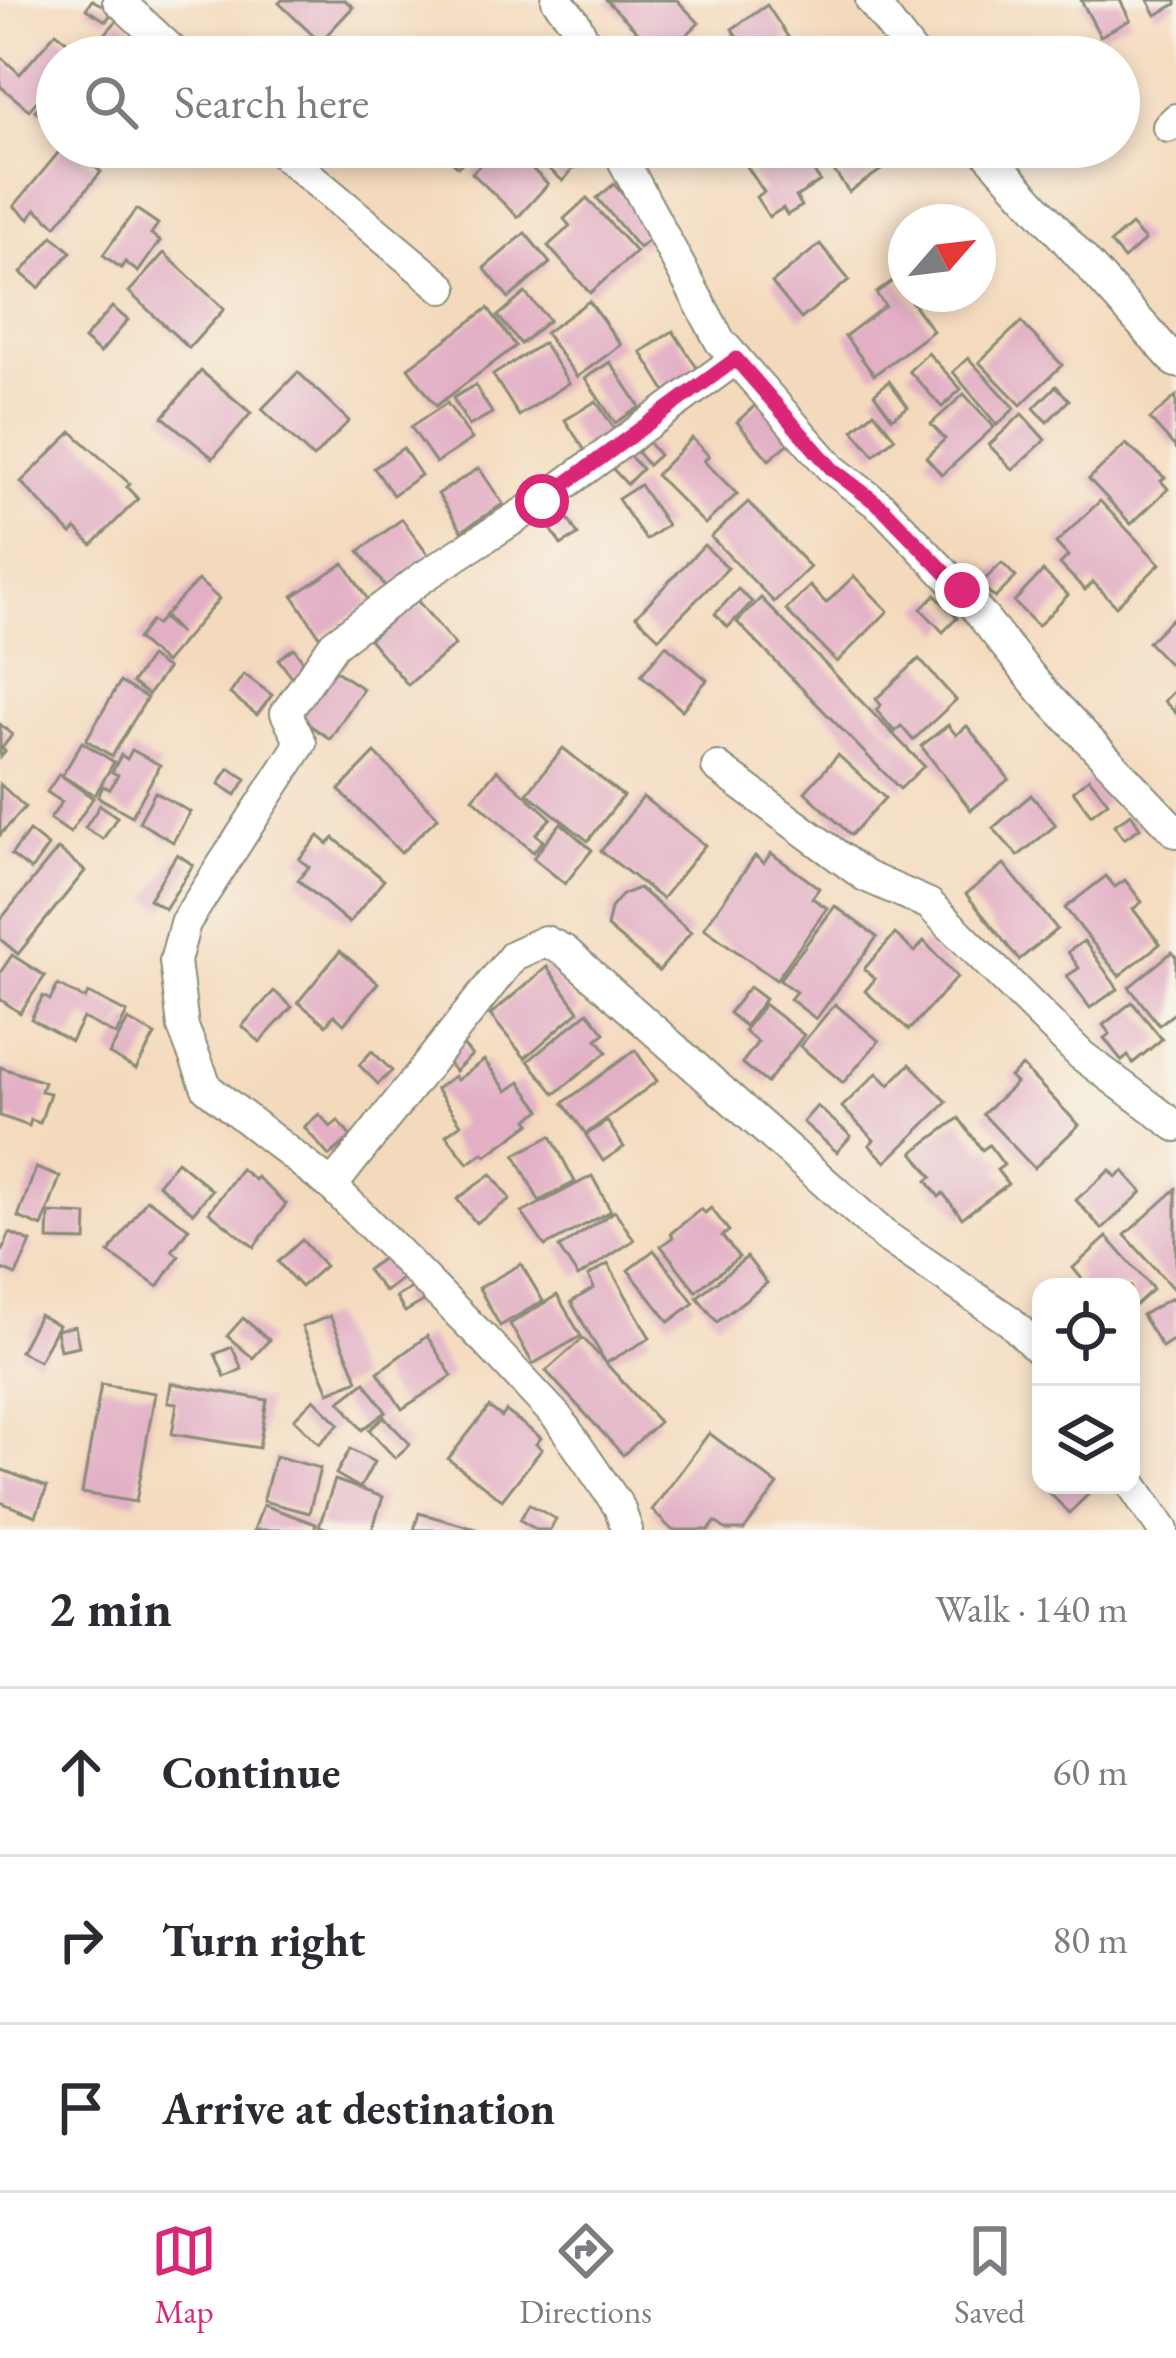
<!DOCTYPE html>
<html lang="en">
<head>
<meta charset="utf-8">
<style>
	:root { --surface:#fff; --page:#f7f7f7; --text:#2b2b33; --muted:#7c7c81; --line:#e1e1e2; --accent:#db2777 }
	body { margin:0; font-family:"EB Garamond",serif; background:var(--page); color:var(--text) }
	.controls { position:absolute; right:36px; bottom:36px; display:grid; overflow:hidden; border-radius:24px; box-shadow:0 6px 18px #0003 }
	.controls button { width:108px; height:108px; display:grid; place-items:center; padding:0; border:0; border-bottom:3px solid var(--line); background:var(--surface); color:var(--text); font:60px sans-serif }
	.compass { position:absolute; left:888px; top:204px; width:108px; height:108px; border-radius:50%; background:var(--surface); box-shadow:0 6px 18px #0003; rotate:62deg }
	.stop { position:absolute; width:36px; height:36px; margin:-27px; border:9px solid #db2777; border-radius:50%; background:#fff }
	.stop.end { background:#db2777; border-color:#fff; box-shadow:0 3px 12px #0008 }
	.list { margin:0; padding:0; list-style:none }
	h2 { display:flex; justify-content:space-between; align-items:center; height:156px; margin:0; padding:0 48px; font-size:51px }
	h2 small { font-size:39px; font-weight:400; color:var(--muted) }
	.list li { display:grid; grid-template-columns:78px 1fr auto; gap:36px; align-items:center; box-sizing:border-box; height:168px; padding:0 48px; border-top:3px solid var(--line) }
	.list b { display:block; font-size:45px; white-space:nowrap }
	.list em { font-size:39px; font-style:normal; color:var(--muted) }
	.icon { flex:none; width:66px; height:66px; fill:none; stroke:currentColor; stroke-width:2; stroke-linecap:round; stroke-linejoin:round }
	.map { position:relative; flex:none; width:1176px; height:1530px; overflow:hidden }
	.search { position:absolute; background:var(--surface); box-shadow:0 6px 18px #0003; left:36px; right:36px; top:36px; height:132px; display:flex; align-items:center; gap:30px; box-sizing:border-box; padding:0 42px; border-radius:66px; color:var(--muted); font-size:45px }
	.sheet { height:660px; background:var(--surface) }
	nav { display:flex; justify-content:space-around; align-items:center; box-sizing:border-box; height:168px; border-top:3px solid var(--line); background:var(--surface); font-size:33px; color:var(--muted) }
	nav a { display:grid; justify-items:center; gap:6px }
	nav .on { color:var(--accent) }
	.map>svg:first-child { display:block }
</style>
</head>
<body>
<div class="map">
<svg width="1176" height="1530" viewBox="0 0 1176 1530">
	<rect width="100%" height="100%" fill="#f7f3e8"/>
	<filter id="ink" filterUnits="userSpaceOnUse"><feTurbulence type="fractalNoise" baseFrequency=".00833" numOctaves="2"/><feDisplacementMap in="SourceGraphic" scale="24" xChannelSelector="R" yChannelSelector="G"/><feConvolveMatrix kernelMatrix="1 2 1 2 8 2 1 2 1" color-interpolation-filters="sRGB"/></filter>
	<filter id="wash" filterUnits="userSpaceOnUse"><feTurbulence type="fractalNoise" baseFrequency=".004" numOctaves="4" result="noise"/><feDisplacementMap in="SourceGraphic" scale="48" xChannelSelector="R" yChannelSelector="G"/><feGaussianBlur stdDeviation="2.7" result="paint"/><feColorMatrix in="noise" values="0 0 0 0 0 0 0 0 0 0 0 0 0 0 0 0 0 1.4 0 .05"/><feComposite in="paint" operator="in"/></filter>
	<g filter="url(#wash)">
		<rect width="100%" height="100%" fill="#f4dabd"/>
		<g id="blocks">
			<!-- building -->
			<g fill="#e2afc5">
				<path d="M92 0 113 11 106 21 86 9Z"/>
				<path d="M282 0H345L353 7 320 42 279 3Z"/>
				<path d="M606 0H677L699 23 663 57Z"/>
				<path d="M1081 0H1120L1130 20 1100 36Z"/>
				<path d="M1148 0H1176V4L1156 15Z"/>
				<path d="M767 5 788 37 784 40 795 57H751L732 29Z"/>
				<path d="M120 17 158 51 153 57H91L84 51 95 39 98 42Z"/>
				<path d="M56 32 79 52 75 57H57V78L29 110 0 86V56L20 74Z"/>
				<path d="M722 37 740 57H690L703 44 708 50Z"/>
				<path d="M57 84V129L35 110Z"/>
				<path d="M63 147H72L101 172 56 226 36 209 29 219 14 206Z"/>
				<path d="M437 147H477L458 167Z"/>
				<path d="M497 147H509L548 184 518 217 472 173Z"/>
				<path d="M522 147H591L563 181Z"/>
				<path d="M775 147H798L820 181 796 197 802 206 787 215 783 208 769 217 756 197 764 192 746 165Z"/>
				<path d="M840 147H906L909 151 849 192 825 158Z"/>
				<path d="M614 184 656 234 639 248 597 198Z"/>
				<path d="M587 198 636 252 590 293 548 246 570 226 564 219Z"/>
				<path d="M136 209 158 224 151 234 160 241 138 272 125 262 121 268 103 255Z"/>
				<path d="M1131 225 1145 240 1124 259 1110 243Z"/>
				<path d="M525 233 550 263 509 298 484 268Z"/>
				<path d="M53 236 71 252 39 288 21 273Z"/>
				<path d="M820 244 849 280 801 319 772 283Z"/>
				<path d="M164 253 224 309 189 348 129 292Z"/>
				<path d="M895 279 933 331 874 375 845 336 885 306 876 293Z"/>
				<path d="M525 293 549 320 521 344 498 316Z"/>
				<path d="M589 301 621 345 577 377 545 333Z"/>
				<path d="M112 307 128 320 100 353 84 339Z"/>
				<path d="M488 308 516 346 436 406 408 368Z"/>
				<path d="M1021 322 1062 365 1021 405 979 362Z"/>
				<path d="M673 331 699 371 666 392 641 352Z"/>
				<path d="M543 343 569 383 519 416 493 375Z"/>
				<path d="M928 353 961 389 942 407 909 371Z"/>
				<path d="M968 358 1015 408 997 425 953 372Z"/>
				<path d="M610 362 640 407 615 423 585 378Z"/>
				<path d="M201 371 251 413 213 458 163 417Z"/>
				<path d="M298 372 349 421 313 458 262 409Z"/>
				<path d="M889 381 908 407 892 418 874 394Z"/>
				<path d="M475 385 492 413 469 426 453 398Z"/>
				<path d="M1056 386 1069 400 1047 422 1034 408Z"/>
				<path d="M964 394 994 427 942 475 926 457 945 439 931 424Z"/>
				<path d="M1176 396V448L1150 419Z"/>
				<path d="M761 400 794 439 769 460 737 422Z"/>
				<path d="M596 401 617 433 586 452 565 420Z"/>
				<path d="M447 403 472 439 436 463 411 427Z"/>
				<path d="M874 412 895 438 874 455 853 430Z"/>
				<path d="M1022 414 1045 440 1013 470 989 445Z"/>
				<path d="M72 432 130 484 127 487 138 499 92 545 76 529 71 534 21 482Z"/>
				<path d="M692 438 709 456 704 461 737 494 705 524 656 475Z"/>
				<path d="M648 442 659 455 648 465 637 452Z"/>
				<path d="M1126 444 1165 478 1161 481 1168 489 1131 524 1089 479Z"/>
				<path d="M403 448 421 475 393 495 374 468Z"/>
				<path d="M627 453 642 469 627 484 612 468Z"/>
				<path d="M479 468 503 504 462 531 438 494Z"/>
				<path d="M640 485 667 525 646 540 618 499Z"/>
				<path d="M1100 501 1160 564 1116 606 1093 582 1085 590 1060 564 1068 556 1056 543Z"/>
				<path d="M748 502 810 567 774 602 711 537Z"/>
				<path d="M567 517 578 535 561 545 550 527Z"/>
				<path d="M402 519 431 559 388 590 359 551Z"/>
				<path d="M704 545 728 568 659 638 636 616Z"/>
				<path d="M344 563 370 603 320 637 293 596Z"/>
				<path d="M1002 563 1016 577 995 598 980 584Z"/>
				<path d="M1043 571 1068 595 1038 626 1014 602Z"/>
				<path d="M854 576 888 611 837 662 786 610 810 586 826 603Z"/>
				<path d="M198 580 219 599 165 663 137 639 151 621 156 625 162 618 180 633 164 616Z"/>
				<path d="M738 589 752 602 728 627 715 614Z"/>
				<path d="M935 595 957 618 943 632 921 609Z"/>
				<path d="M761 598 924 766 900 789 737 622Z"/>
				<path d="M416 599 455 645 408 685 369 639Z"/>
				<path d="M1176 615V671L1148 642Z"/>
				<path d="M666 645 707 680 682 710 641 675Z"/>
				<path d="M294 648 309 670 294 680 278 659Z"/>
				<path d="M150 657 167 669 148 695 132 683Z"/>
				<path d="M919 659 956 700 913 740 901 726 895 732 876 710 881 705 876 699Z"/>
				<path d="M327 665 363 689 330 739 298 717Z"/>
				<path d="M244 674 272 695 257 715 230 694Z"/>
				<path d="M120 682 147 698 112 756 86 740Z"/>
				<path d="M1176 689V713L1164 701Z"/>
				<path d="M0 724 12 735 2 748 5 751 0 757Z"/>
				<path d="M948 725 956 735 967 726 1009 779 971 810 921 746Z"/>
				<path d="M82 742 114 762 95 795 62 776Z"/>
				<path d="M563 748 623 796 588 841 527 793Z"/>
				<path d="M132 750 160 765 132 816 98 797 103 786 110 789 118 775 112 772 121 755 127 759Z"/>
				<path d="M375 753 438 817 401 853 339 790Z"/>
				<path d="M838 755 885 798 851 835 805 792Z"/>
				<path d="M229 768 246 779 236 795 219 784Z"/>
				<path d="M497 770 551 818 536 834 543 841 533 852 473 798Z"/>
				<path d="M59 774 93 798 70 833 50 819 62 802 47 792Z"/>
				<path d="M1089 778 1108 802 1091 815 1073 791Z"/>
				<path d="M0 784 25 807 0 835Z"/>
				<path d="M155 792 190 812 173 842 139 822Z"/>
				<path d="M1031 795 1056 825 1018 856 993 828Z"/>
				<path d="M643 797 705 845 662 899 601 851Z"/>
				<path d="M100 805 117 817 103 839 85 828Z"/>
				<path d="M1131 814 1140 828 1124 839 1114 825Z"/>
				<path d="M561 823 592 850 565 884 533 858Z"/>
				<path d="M29 831 48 846 31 870 11 855Z"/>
				<path d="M319 836 328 844 334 838 384 880 349 923 298 880 309 867 299 859Z"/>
				<path d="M58 849 85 871 18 954 0 939V920Z"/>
				<path d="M771 853 819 888 812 898 827 908 776 980 704 928 755 856 764 863Z"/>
				<path d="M177 854 193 865 165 909 149 899Z"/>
				<path d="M1004 864 1057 929 1019 960 966 894Z"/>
				<path d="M1106 876 1115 887 1125 880 1142 902 1133 909 1160 944 1119 976 1065 908Z"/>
				<path d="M639 888 691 932 659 971 607 927 611 908 623 894Z"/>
				<path d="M835 906 877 937 816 1019 790 999 796 992 779 980Z"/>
				<path d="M895 934 915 952 924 941 957 977 909 1030 865 991 875 979 864 969Z"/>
				<path d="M1084 941 1118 989 1090 1008 1067 976 1079 968 1068 952Z"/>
				<path d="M340 951 378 983 344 1024 334 1015 326 1025 298 1002Z"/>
				<path d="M1172 952 1176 957V1012L1159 1025 1129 987Z"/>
				<path d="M12 955 45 976 20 1013 0 999V973Z"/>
				<path d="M547 967 579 1011 525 1058 490 1015Z"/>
				<path d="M58 985 85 999 88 993 127 1013 116 1035 83 1018 71 1041 31 1019 43 996 50 1000Z"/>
				<path d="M749 987 765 999 745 1026 729 1013Z"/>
				<path d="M274 991 292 1007 260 1042 242 1026Z"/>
				<path d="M1132 1002 1162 1039 1133 1063 1128 1056 1122 1061 1104 1038 1110 1034 1103 1025Z"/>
				<path d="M764 1004 804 1035 767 1083 742 1063 758 1042 744 1031Z"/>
				<path d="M835 1004 879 1041 843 1083 800 1046Z"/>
				<path d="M588 1012 605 1033 597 1039 607 1052 555 1094 528 1061Z"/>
				<path d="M128 1020 155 1035 136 1069 109 1054Z"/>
				<path d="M459 1041 472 1055 455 1071 442 1056Z"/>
				<path d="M635 1050 657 1081 586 1134 563 1103Z"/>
				<path d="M372 1051 392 1071 378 1084 359 1065Z"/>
				<path d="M484 1060 507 1091 520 1082 541 1110 528 1119 531 1123 486 1156 483 1153 468 1164 446 1135 461 1124 436 1089 454 1076 457 1080Z"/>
				<path d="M910 1064 947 1102 886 1162 869 1145 874 1140 842 1107 877 1073 889 1085Z"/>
				<path d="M1022 1066 1079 1125 1034 1168 983 1114 1016 1083 1010 1077Z"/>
				<path d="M0 1067 44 1082 41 1091 50 1093 40 1123 31 1120 29 1126 0 1116Z"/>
				<path d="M817 1106 851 1136 837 1152 803 1122Z"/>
				<path d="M319 1114 331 1127 338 1121 351 1137 329 1156 304 1127Z"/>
				<path d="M959 1118 982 1150 989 1145 1004 1165 997 1170 1008 1184 962 1218 943 1193 939 1197 927 1181 932 1177 913 1152Z"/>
				<path d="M607 1121 624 1147 603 1161 586 1135Z"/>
				<path d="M551 1136 575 1182 539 1201 515 1155Z"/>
				<path d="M177 1161 212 1190 193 1213 158 1184Z"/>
				<path d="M36 1168 60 1177 42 1227 18 1217Z"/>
				<path d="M241 1169 255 1180 257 1177 286 1204 254 1247 209 1212Z"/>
				<path d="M1110 1170 1116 1177 1123 1171 1142 1192 1102 1229 1076 1200Z"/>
				<path d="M491 1174 510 1199 476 1223 457 1199Z"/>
				<path d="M592 1176 611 1211 545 1246 522 1213Z"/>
				<path d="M1176 1189V1292L1125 1235Z"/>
				<path d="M147 1199 189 1228 172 1251 179 1256 158 1287 109 1253Z"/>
				<path d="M711 1208 729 1231 722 1236 739 1257 696 1291 661 1246 673 1237 671 1233 701 1209 705 1213Z"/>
				<path d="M615 1211 634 1240 578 1277 559 1248Z"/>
				<path d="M49 1213 87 1215 86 1241 48 1240Z"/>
				<path d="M10 1233 31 1242 16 1275 0 1268V1256Z"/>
				<path d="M1107 1237 1153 1289 1131 1309V1287H1073L1082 1279 1073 1268Z"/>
				<path d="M302 1240 325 1266 301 1287 278 1262Z"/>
				<path d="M654 1250 694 1303 669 1322 628 1270Z"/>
				<path d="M390 1252 408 1274 385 1292 367 1270Z"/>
				<path d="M747 1257 767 1283 717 1322 697 1297Z"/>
				<path d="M521 1264 543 1301 500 1326 479 1288Z"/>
				<path d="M608 1264 650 1338 606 1363 571 1302 594 1288 588 1276Z"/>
				<path d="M420 1283 429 1298 405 1312 396 1297Z"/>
				<path d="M557 1295 581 1336 533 1364 510 1324Z"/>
				<path d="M1171 1298 1176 1306V1338L1162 1347 1142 1315Z"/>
				<path d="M39 1315 58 1325 39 1361 20 1351Z"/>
				<path d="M330 1316 358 1380 329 1392 302 1327Z"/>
				<path d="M243 1318 269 1340 253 1358 227 1336Z"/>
				<path d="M75 1326 79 1346 60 1350 56 1330Z"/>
				<path d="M427 1336 452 1376 402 1409 378 1372Z"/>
				<path d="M583 1338 659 1422 623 1455 546 1371Z"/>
				<path d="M232 1347 242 1369 225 1377 215 1354Z"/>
				<path d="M365 1382 386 1412 362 1430 340 1401Z"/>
				<path d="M171 1383 267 1400 259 1448 172 1434 177 1403 168 1402Z"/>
				<path d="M101 1384 155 1393 136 1502 82 1493Z"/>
				<path d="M314 1399 339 1424 319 1444 294 1419Z"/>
				<path d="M489 1407 502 1417 506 1411 541 1438 536 1444 542 1449 502 1500 448 1459Z"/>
				<path d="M384 1417 410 1444 395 1458 369 1430Z"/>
				<path d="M709 1433 778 1485 744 1530H727L715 1522 709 1530H672L652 1510Z"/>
				<path d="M350 1449 374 1462 360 1488 336 1474Z"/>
				<path d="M275 1456 320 1468 309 1513 263 1501Z"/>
				<path d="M0 1469 47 1487 36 1516 0 1502Z"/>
				<path d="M335 1480 383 1497 372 1530H331L319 1526Z"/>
				<path d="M1042 1485H1098L1069 1513Z"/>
				<path d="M529 1504 556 1519 550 1530H537L520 1520Z"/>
				<path d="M263 1505 316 1524 314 1530H254Z"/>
				<path d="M419 1513 476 1529V1530H414Z"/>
			</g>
		</g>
	</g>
	<g filter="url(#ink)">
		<use href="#blocks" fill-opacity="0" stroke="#8a8c78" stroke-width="3"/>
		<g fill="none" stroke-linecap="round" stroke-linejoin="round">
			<!-- street casing -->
			<g stroke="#8a8c78" stroke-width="34">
				<g id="street">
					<path d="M118 0 179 57"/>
					<path d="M557 0 574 21 593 57"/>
					<path d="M871 0 915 57"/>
					<path d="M1168 127 1176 119"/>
					<path d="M275 147 443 288"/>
					<path d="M622 147 624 162 720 341 832 469 883 508 961 590 1043 692 1176 832"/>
					<path d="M982 147 1176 362"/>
					<path d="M717 767 865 876 929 904 1081 1055 1176 1126"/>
					<path d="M332 1186 514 955 545 941 565 951 884 1235 1010 1321 1041 1352"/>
					<path d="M1131 1483 1163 1530"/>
					<path d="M627 1530 619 1507 559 1419 486 1341 332 1186 207 1088 183 1027 175 961 185 923 301 743 286 713 334 644 423 577 542 501 736 359"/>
				</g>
			</g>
			<!-- street -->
			<use href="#street" stroke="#fff" stroke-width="30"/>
		</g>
	</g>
	<g fill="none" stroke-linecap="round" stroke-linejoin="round" filter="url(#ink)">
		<!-- route -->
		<path stroke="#db2777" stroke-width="15" d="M542 501 736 359 832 469 883 508 962 590"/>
	</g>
</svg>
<div class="controls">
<button><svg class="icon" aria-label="locate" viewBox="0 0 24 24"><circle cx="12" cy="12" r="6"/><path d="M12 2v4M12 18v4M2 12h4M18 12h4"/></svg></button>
<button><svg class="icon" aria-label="layers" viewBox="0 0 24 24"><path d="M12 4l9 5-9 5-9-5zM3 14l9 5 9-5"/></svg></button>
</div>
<svg class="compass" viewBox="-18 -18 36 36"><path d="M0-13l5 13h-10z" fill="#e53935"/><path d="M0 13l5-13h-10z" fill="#7c7c81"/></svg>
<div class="stop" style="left:542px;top:501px"></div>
<div class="stop end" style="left:962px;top:590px"></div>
<div class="search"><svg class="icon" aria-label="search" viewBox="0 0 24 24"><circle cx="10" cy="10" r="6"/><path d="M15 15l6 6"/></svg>Search here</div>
</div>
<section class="sheet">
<h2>2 min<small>Walk · 140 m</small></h2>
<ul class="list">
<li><svg class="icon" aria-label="ahead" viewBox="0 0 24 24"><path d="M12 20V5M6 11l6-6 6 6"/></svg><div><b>Continue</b></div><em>60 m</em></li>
<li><svg class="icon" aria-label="right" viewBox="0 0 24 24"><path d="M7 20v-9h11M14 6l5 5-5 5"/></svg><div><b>Turn right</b></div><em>80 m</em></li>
<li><svg class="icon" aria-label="arrive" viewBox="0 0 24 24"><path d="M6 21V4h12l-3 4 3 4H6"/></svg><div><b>Arrive at destination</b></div></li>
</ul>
</section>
<nav>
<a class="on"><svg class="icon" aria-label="map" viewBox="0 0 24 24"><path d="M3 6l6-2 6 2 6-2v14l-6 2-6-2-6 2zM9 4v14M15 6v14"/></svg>Map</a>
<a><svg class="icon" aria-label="directions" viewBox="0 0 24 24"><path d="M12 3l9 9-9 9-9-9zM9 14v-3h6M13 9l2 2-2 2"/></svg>Directions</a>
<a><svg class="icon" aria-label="saved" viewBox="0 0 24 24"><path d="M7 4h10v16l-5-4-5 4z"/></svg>Saved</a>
</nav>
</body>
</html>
